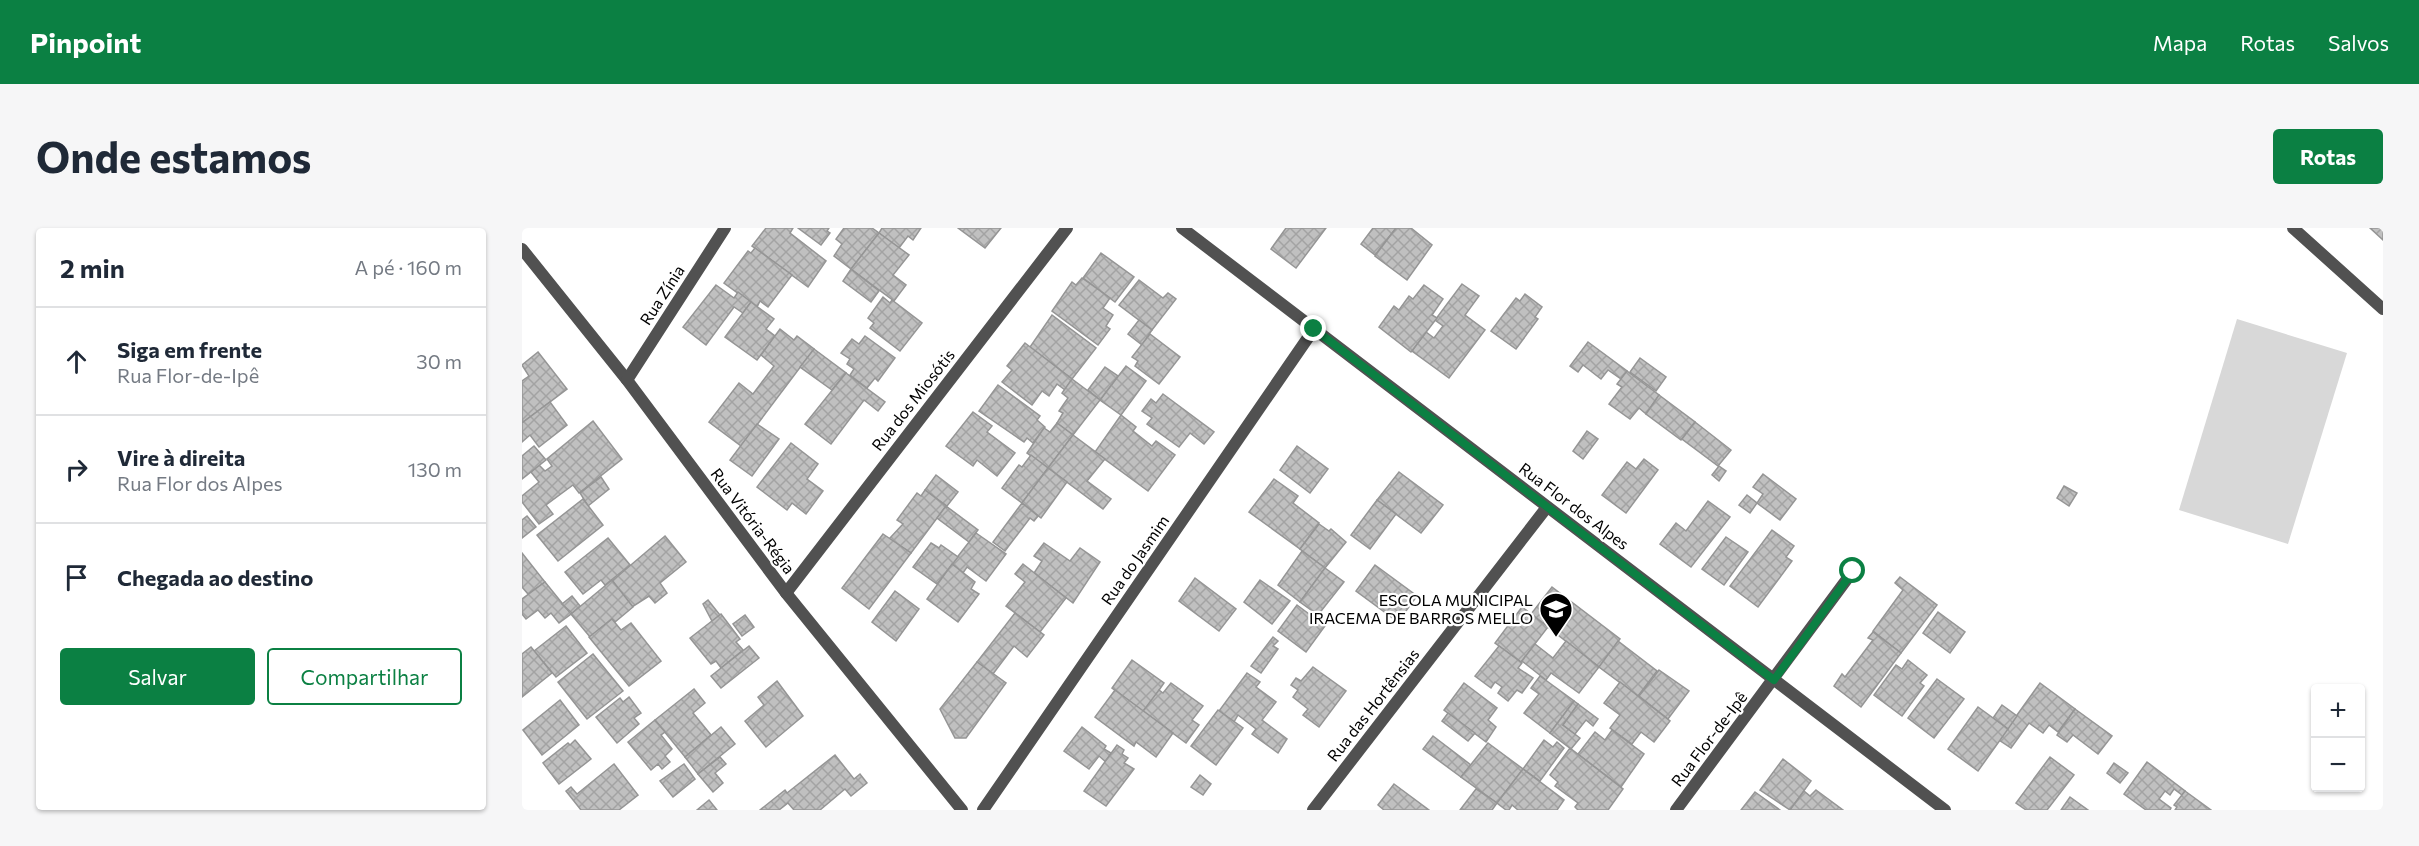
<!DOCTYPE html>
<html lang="pt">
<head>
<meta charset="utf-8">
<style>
	:root { --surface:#fff; --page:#f6f6f7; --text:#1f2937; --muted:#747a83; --line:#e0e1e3; --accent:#0b8043 }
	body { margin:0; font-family:Commissioner,sans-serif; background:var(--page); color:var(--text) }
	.controls { position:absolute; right:18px; bottom:18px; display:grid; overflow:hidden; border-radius:6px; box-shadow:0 2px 4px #0004 }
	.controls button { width:54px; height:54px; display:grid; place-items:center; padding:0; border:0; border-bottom:2px solid var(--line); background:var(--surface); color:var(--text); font:30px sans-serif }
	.stop { position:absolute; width:18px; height:18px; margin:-14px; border:4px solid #0b8043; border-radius:50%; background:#fff }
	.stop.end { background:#0b8043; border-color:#fff; box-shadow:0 2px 6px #0008 }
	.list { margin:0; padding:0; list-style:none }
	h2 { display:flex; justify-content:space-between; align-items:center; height:78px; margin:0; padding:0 24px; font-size:26px }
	h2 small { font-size:20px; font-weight:400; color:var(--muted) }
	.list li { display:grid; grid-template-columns:39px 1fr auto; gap:18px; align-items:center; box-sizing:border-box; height:108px; padding:0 24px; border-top:2px solid var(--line) }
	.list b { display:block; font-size:22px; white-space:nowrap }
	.list p { margin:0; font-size:20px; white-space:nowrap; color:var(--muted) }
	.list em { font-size:20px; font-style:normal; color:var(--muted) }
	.actions { display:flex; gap:12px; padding:18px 24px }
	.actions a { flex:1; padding:14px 0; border:2px solid var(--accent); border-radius:6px; text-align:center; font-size:21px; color:var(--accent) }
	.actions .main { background:var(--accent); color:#fff }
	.icon { flex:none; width:33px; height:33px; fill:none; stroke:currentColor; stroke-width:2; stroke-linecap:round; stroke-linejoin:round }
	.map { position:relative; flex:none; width:1861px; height:582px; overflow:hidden; border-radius:6px }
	header { display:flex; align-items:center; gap:36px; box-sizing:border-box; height:84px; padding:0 30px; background:var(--accent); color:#fff }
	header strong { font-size:28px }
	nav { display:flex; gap:33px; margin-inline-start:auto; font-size:21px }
	.intro { display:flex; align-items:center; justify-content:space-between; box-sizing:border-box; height:144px; padding:0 36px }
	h1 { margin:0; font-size:42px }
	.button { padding:15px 27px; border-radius:6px; background:var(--accent); color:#fff; font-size:21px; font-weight:700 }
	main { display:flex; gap:36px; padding:0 36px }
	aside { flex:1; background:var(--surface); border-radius:6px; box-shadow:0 2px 4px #0004 }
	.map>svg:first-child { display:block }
</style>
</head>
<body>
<header>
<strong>Pinpoint</strong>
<nav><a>Mapa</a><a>Rotas</a><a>Salvos</a></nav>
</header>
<div class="intro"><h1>Onde estamos</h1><a class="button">Rotas</a></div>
<main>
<aside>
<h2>2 min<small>A pé · 160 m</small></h2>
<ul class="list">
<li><svg class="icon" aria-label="ahead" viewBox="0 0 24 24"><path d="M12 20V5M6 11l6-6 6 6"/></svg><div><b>Siga em frente</b><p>Rua Flor-de-Ipê</p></div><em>30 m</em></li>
<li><svg class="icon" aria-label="right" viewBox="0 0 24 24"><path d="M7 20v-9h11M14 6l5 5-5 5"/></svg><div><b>Vire à direita</b><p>Rua Flor dos Alpes</p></div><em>130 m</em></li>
<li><svg class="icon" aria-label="arrive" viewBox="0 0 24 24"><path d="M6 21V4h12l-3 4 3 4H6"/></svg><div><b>Chegada ao destino</b></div></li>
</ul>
<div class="actions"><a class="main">Salvar</a><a>Compartilhar</a></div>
</aside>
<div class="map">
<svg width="1861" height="582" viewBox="0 0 1861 582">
	<defs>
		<pattern id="building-cross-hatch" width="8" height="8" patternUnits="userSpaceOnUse" patternTransform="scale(1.5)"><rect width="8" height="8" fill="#c0c0c0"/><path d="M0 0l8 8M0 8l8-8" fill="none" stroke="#a3a3a3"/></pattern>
	</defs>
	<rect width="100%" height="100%" fill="#fff"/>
	<!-- pitch -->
	<path fill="#d8d8d8" d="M1715 91 1825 125 1766 316 1657 282Z"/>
	<!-- building -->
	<g fill="url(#building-cross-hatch)" stroke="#959595" stroke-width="1.5">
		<path d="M244 0H271L268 5 304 33 286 59 230 18Z"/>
		<path d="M276 0H307L305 3 308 5 299 17Z"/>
		<path d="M322 0H350L357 5 329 41 312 28 320 16 314 11Z"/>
		<path d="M360 0H399L391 12 386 8 377 20 357 5Z"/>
		<path d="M436 0H479L463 20Z"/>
		<path d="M764 0H804L774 40 749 21Z"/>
		<path d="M851 0H874L853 27 839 16Z"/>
		<path d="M874 0H889L910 17 885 52 853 28Z"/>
		<path d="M1848 0H1861V12Z"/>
		<path d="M357 5 387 27 371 47 384 57 372 73 329 41Z"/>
		<path d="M233 20 270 47 246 79 238 73 235 79 202 55 226 23 229 25Z"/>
		<path d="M579 25 612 49 593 74 561 50Z"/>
		<path d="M329 41 357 63 349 74 321 53Z"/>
		<path d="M560 50 588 70 581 80 591 87 584 98 588 101 576 117 530 83 550 54 554 57Z"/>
		<path d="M617 52 641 70 646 65 654 71 630 102 597 77Z"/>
		<path d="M940 56 957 68 943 87 963 102 927 150 890 123 904 104 912 110 921 98 913 92Z"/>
		<path d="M194 57 212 70 216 64 229 74 221 85 212 79 184 117 161 99Z"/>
		<path d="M902 57 921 71 910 87 915 90 889 124 857 99 872 78 877 82 887 68 891 71Z"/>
		<path d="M1003 66 1020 79 1013 89 1016 91 994 121 969 103 994 70 998 73Z"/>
		<path d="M361 69 368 75 370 72 400 95 378 123 348 100 352 95 346 90Z"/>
		<path d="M229 74 252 91 244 101 253 108 235 132 203 109Z"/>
		<path d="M530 87 574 120 550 151 508 119Z"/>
		<path d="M617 92 630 102 620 117 606 106Z"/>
		<path d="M258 101 272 112 275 108 292 121 219 218 187 194 217 155 231 166 252 138 239 127Z"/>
		<path d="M628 106 658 129 637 156 613 138 616 133 610 129Z"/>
		<path d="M343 108 373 130 356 153 353 150 345 160 328 147 332 141 325 136 328 131 319 125 330 111 337 116Z"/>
		<path d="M1066 114 1105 143 1099 151 1086 142 1079 151 1061 137 1056 144 1048 138Z"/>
		<path d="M503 115 550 151 543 162 535 156 527 168 520 163 510 177 480 154 490 142 485 138Z"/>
		<path d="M292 121 324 145 310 162 278 139Z"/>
		<path d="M16 124 45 161 0 195V153L7 148 0 137Z"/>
		<path d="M1118 130 1144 149 1134 163 1108 144Z"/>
		<path d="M604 138 624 153 599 187 578 172Z"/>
		<path d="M583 139 596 148 578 172 566 162Z"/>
		<path d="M1105 143 1137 167 1124 186 1117 180 1108 191 1087 176 1100 159 1095 156Z"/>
		<path d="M324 145 363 174 356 183 342 172 309 216 283 196Z"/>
		<path d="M550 151 578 172 551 207 535 195 541 185 537 183 546 170 540 165Z"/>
		<path d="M476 157 518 188 515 192 523 199 511 215 505 210 502 214 457 183Z"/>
		<path d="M641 166 692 204 682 216 668 205 657 219 625 196 630 190 620 183 629 171 634 175Z"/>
		<path d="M1137 167 1173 194 1159 212 1124 186Z"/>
		<path d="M28 174 45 197 17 219 8 207 0 214V195Z"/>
		<path d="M451 184 470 198 465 204 493 225 475 248 455 232 451 238 424 218Z"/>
		<path d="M599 187 614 199 611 203 630 218 634 213 653 227 626 263 573 224Z"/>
		<path d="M71 193 100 231 57 265 51 257 24 277 31 286 17 296 0 274V268L17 254 9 244 17 237 23 243 30 238 25 231Z"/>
		<path d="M1173 194 1209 222 1196 238 1160 211Z"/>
		<path d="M535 195 551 207 526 240 505 225 522 200 528 204Z"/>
		<path d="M235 196 257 211 230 248 208 232Z"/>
		<path d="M1065 203 1076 211 1061 231 1051 223Z"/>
		<path d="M551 207 583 231 565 253 589 271 581 281 526 240Z"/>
		<path d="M269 215 296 236 285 251 301 263 284 286 270 275 265 282 235 259Z"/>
		<path d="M12 218 24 232 0 251V228Z"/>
		<path d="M775 218 806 241 788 265 758 242Z"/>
		<path d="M509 227 526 240 500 275 480 260 497 237 500 239Z"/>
		<path d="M1122 231 1136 242 1104 285 1080 267 1105 234 1114 241Z"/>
		<path d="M1197 238 1204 243 1197 253 1190 247Z"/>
		<path d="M526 240 545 254 519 290 500 275Z"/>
		<path d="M877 244 921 277 899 305 855 272Z"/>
		<path d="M1241 246 1274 271 1258 292 1235 275 1241 266 1231 259Z"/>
		<path d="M414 247 436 264 425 278 403 262Z"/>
		<path d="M79 249 87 261 66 278 58 265Z"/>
		<path d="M752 251 776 268 771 275 797 295 778 321 727 284Z"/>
		<path d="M1542 258 1555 265 1547 278 1535 270Z"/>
		<path d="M403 262 424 278 389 325 367 311 381 296 375 292 395 265 399 268Z"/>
		<path d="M1225 267 1235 275 1228 285 1217 277Z"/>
		<path d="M61 271 81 297 36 333 15 307Z"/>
		<path d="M855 272 874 286 848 321 829 307Z"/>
		<path d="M1186 273 1208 289 1169 339 1138 316 1154 295 1164 303Z"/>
		<path d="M500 275 516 288 512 293 508 290 483 323 471 314Z"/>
		<path d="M424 278 456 302 447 314 415 290Z"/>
		<path d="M5 288 14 299 0 310V292Z"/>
		<path d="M797 296 807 303 809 301 824 314 803 340 778 321Z"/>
		<path d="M1250 302 1272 318 1264 329 1270 333 1236 379 1208 358Z"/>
		<path d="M454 305 484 326 464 353 445 339 441 345 430 336Z"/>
		<path d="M361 306 389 325 347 381 320 360Z"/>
		<path d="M143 308 164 334 138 355 145 365 133 375 127 368 110 379 90 353Z"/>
		<path d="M1204 309 1226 324 1202 357 1180 341Z"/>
		<path d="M86 310 108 337 83 357 79 352 61 366 43 344Z"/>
		<path d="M409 315 417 320 419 317 436 329 415 356 391 339Z"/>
		<path d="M522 315 548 333 558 320 578 334 551 375 512 345 520 333 512 328Z"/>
		<path d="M780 323 803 340 778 374 756 357Z"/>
		<path d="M0 325 23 354 6 366 0 359Z"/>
		<path d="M430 336 453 354 449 361 457 366 436 394 405 371Z"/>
		<path d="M501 336 544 370 518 404 484 378 503 354 493 346Z"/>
		<path d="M853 337 895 368 876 394 834 363Z"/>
		<path d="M803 340 822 354 796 387 778 374Z"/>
		<path d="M1378 349 1415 377 1379 425 1351 403 1381 362 1373 355Z"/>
		<path d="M673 350 714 381 697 403 657 373Z"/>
		<path d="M90 352 111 379 93 394 90 391 68 409 49 386Z"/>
		<path d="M738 352 768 373 750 396 722 374Z"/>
		<path d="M23 354 49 386 37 395 29 385 23 390 16 382 4 391 0 386V371Z"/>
		<path d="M1030 359 1098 411 1077 439 1009 386Z"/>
		<path d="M373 363 397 381 374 413 350 394Z"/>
		<path d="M50 368 58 378 50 385 40 376Z"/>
		<path d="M186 372 198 387 190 393 181 376Z"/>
		<path d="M775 377 803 398 784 424 756 403Z"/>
		<path d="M1000 379 1026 399 999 434 973 415Z"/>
		<path d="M1416 384 1443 404 1428 425 1401 405Z"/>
		<path d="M493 385 522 407 505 429 492 418 471 446 455 434Z"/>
		<path d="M199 386 218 411 214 414 221 422 199 440 194 433 189 436 168 410Z"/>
		<path d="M223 387 232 399 220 408 211 396Z"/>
		<path d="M90 391 99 402 109 395 139 433 107 458 67 409Z"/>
		<path d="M44 398 65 425 34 449 12 423Z"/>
		<path d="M1351 404 1379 425 1339 479 1312 458 1320 446 1323 449 1351 412 1346 410Z"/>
		<path d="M751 409 756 413 751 418 756 421 739 445 729 438Z"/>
		<path d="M1044 413 1077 439 1057 465 1029 445 1024 452 1000 433 1013 416 1031 430Z"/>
		<path d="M1096 413 1135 443 1116 468 1077 439Z"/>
		<path d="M227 418 237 430 199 460 189 448Z"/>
		<path d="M977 418 1000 435 996 440 1011 450 1000 465 995 462 986 473 976 465 980 459 973 454 969 460 953 448Z"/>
		<path d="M9 419 30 445 0 469V426Z"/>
		<path d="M71 426 101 463 65 491 36 454Z"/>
		<path d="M610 432 642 455 622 484 590 460Z"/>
		<path d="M1386 432 1405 447 1398 455 1402 458 1380 488 1352 467 1374 437 1380 441Z"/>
		<path d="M455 434 484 455 444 510H433L418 481Z"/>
		<path d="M791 439 824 463 797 499 781 487 786 481 771 469 776 462 769 457 774 450 779 453Z"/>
		<path d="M1137 442 1167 463 1146 491 1117 468Z"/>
		<path d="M725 445 738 454 734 459 754 474 740 492 765 511 756 525 730 506 734 501 716 487 712 494 697 483Z"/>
		<path d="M1018 448 1052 473 1028 505 1002 485 1017 466 1009 460Z"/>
		<path d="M1415 451 1442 471 1412 510 1386 490Z"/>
		<path d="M255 453 281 488 244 519 223 493 242 477 236 469Z"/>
		<path d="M1098 454 1148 493 1132 514 1119 504 1110 516 1088 500 1098 487 1082 475Z"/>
		<path d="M649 455 681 478 670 492 677 497 664 515 621 483 637 462 641 465Z"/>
		<path d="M942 455 975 480 966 492 974 499 964 514 922 482Z"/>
		<path d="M1518 455 1553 481 1536 504 1527 497 1521 505 1507 495 1489 520 1477 512Z"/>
		<path d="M172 461 183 475 171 485 189 507 163 529 133 492Z"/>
		<path d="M593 462 651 505 634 529 614 514 612 518 573 489Z"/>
		<path d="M107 469 119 485 112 490 117 496 95 515 74 489 98 470 101 474Z"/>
		<path d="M38 472 57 497 20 527 1 502Z"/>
		<path d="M1052 473 1056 476 1041 497 1058 510 1049 521 1028 505Z"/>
		<path d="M1056 476 1076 491 1071 498 1064 492 1053 506 1041 497Z"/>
		<path d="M1480 477 1495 488 1486 501 1471 490Z"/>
		<path d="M1456 479 1486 501 1456 543 1426 521Z"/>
		<path d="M1553 481 1590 508 1576 526 1551 507 1545 514 1535 507Z"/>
		<path d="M696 482 721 500 694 537 669 518Z"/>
		<path d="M926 485 953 505 946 513 920 493Z"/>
		<path d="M133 492 143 504 139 507 150 521 143 528 148 534 140 541 136 536 129 542 106 514Z"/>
		<path d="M199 499 213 516 176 546 163 529Z"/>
		<path d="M560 499 584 518 582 521 589 525 584 534 577 528 567 541 542 523Z"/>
		<path d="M1090 502 1122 526 1099 559 1056 526 1073 504 1083 512Z"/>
		<path d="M911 508 949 537 939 549 901 521Z"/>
		<path d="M53 512 69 531 37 556 21 535 46 515 48 517Z"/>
		<path d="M1022 512 1031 519 1035 514 1042 520 1018 553 1001 541Z"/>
		<path d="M966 515 1001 541 975 575 939 549Z"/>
		<path d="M595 517 602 522 600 526 606 530 602 535 612 541 584 578 562 563Z"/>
		<path d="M1048 520 1101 561 1086 582H1056L1053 579 1056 575 1033 558 1036 554 1028 547Z"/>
		<path d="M313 527 332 551 338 546 345 555 329 568 323 561 298 582H272L266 575 257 582H238L263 562 265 565Z"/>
		<path d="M198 529 204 536 193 545 201 555 191 564 176 546Z"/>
		<path d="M1528 529 1552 547 1525 582H1504L1494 575Z"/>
		<path d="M1261 531 1289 553 1268 582 1238 562Z"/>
		<path d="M1625 534 1663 563 1660 567 1652 561 1648 567 1643 563 1637 571 1649 580 1648 582H1624L1602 566Z"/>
		<path d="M1592 535 1606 545 1598 555 1585 545Z"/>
		<path d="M92 536 116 567 97 582H59L44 563 49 559 55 566Z"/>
		<path d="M162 536 173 551 151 569 138 553Z"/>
		<path d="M1001 541 1042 572 1035 582H996L990 577 987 582H984L975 575Z"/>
		<path d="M678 547 689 556 681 567 669 559Z"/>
		<path d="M872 556 907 582H862L856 577Z"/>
		<path d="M954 561 975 575 970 582H938Z"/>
		<path d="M1294 562 1321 582H1268L1282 563 1288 568Z"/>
		<path d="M1663 563 1689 582H1653L1655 579 1652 577Z"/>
		<path d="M1233 564 1258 582H1219Z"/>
		<path d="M1548 569 1566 582H1539Z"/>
		<path d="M187 572 195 582H175Z"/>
	</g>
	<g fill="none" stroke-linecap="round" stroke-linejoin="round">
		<!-- minor -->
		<g stroke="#515151" stroke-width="12">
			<path d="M660 0 1423 582"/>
			<path d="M1771 0 1861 81"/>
			<path d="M0 21 105 152 264 365 440 582"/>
			<path d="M105 152 203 0"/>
			<path d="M264 365 545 0"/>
			<path d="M461 582 792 101"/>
			<path d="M791 582 1025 279"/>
			<path d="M1154 582 1331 343"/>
		</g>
	</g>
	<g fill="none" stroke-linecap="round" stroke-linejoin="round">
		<!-- route -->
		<path stroke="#0b8043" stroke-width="8" d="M792 101 1252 452 1331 343"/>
	</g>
	<!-- icons -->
	<defs>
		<g id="school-pin" transform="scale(1.725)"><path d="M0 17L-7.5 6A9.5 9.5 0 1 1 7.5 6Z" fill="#000" stroke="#fff"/><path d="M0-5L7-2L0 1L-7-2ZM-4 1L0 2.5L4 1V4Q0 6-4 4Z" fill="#fff"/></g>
	</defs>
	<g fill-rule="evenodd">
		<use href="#school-pin" x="1034" y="381"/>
	</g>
	<g text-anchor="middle" stroke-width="4.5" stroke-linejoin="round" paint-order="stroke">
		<!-- street labels -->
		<g font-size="16" fill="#000" stroke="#fff">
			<text transform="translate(140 67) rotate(-57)" y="6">Rua Zínia</text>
			<text transform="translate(391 172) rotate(-52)" y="6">Rua dos Miosótis</text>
			<text transform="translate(1052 278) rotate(37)" y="6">Rua Flor dos Alpes</text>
			<text transform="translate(231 293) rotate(53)" y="6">Rua Vitória-Régia</text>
			<text transform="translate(613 332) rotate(-55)" y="6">Rua do Jasmim</text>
			<text transform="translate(851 477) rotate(-52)" y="6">Rua das Hortênsias</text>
			<text transform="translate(1187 511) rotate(-53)" y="6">Rua Flor-de-Ipê</text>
		</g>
		<!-- poi labels -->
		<g font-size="16" fill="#000" stroke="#fff" text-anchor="end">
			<text x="1011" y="378">ESCOLA MUNICIPAL<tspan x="1011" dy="18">IRACEMA DE BARROS MELLO</tspan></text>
		</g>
	</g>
</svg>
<div class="controls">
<button>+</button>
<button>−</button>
</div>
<div class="stop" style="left:1331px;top:343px"></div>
<div class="stop end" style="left:792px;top:101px"></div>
</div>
</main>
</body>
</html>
